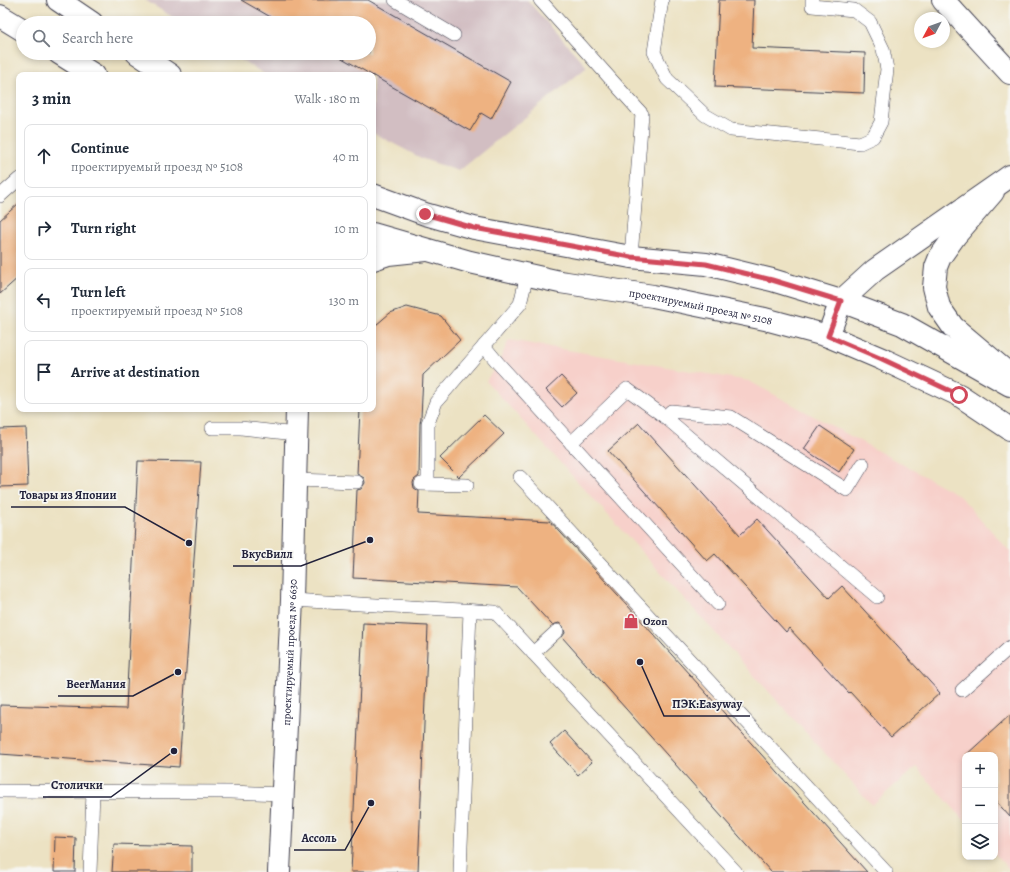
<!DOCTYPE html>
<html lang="en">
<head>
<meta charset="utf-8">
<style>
	:root { --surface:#fff; --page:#f2f2f3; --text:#1f2937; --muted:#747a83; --line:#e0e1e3 }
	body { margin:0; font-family:Alegreya,serif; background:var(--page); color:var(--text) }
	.controls { position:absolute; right:12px; bottom:12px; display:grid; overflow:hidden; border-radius:8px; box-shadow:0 2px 6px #0003 }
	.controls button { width:36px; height:36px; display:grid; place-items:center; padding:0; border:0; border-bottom:1px solid var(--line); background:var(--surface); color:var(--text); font:20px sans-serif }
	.compass { position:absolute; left:914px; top:12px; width:36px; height:36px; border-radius:50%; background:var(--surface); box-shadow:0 2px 6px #0003; rotate:229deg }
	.stop { position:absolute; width:12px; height:12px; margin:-9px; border:3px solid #d1495b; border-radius:50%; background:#fff }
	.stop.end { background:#d1495b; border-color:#fff; box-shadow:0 1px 4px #0008 }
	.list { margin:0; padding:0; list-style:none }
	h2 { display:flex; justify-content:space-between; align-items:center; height:52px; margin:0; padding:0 16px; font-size:17px }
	h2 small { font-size:13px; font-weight:400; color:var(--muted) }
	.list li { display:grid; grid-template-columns:26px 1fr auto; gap:12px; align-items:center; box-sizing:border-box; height:64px; margin:0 8px 8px; padding:0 8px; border:1px solid var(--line); border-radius:8px }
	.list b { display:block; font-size:15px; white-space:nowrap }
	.list p { margin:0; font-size:13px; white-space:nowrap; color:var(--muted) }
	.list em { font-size:13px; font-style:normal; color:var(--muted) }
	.icon { flex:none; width:22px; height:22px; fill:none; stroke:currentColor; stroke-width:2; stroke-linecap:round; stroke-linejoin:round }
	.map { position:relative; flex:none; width:1010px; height:872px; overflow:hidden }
	.search { position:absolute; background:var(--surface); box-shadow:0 2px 6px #0003; left:16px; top:16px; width:360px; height:44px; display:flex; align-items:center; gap:10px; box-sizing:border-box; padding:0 14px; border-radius:22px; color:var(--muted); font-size:15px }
	.panel { position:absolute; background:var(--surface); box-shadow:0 2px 6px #0003; left:16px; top:72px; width:360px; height:340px; border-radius:8px }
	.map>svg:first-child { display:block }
</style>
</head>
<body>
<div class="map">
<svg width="1010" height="872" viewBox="0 0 1010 872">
	<rect width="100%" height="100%" fill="#f6f6f2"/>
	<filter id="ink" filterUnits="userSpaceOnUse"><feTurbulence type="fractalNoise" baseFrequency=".025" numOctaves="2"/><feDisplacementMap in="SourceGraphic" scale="8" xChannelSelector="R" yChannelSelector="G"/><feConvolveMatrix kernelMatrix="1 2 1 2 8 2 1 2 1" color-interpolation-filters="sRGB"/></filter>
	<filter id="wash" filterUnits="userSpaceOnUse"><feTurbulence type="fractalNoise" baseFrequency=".012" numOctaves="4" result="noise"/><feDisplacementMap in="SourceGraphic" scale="16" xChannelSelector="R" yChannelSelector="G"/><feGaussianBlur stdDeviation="0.9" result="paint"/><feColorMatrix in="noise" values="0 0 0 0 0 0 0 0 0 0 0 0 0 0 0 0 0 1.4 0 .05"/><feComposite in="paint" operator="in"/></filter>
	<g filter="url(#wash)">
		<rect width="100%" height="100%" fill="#ece2c3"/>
		<!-- built -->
		<path fill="#f7d0ca" d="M509 340 749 381 957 494 970 507 1010 552V870L995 854V755H965V821L916 767 872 805 486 381 498 363Z"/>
		<!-- industrial -->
		<path fill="#d2bec2" d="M145 0H527L587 67 459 171 423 159 373 133V75H266L230 53H369V23H182Z"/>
		<g id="blocks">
			<!-- building -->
			<g fill="#eeb281">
				<path d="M241 0H368L511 82 491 119 481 113 470 131 333 53H369V23H281Z"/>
				<path d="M719 0H754L752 48 865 53 864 93 715 87Z"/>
				<path d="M19 203V277L0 294V220Z"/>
				<path d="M407 307 441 316 460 340 423 375 421 418 420 423 419 476 414 480 413 483 414 488 419 491 418 514 550 521 618 595 867 872H771L562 637 565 633 563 626 559 623 552 625 517 587 353 578 357 490 361 489 365 483 364 478 357 474 360 409H373V331L376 325 390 313Z"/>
				<path d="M561 376 577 393 562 407 546 390Z"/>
				<path d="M484 415 504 434 459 477 440 458Z"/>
				<path d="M639 423 740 535 757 519 829 598 842 586 940 693 891 737 850 692 849 693 789 628 786 632 715 554 707 561 608 451Z"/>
				<path d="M820 426 854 449 839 472 804 449Z"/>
				<path d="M26 428 28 486 0 487V429Z"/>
				<path d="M138 461 201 462 179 767 0 754V705L126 709Z"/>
				<path d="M363 623 428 626 418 872H351Z"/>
				<path d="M1010 715V817L995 800V755H966Z"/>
				<path d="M564 731 592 762 578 775 550 744Z"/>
				<path d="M55 837 76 838 75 872H54Z"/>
				<path d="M114 844 192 846V872H112Z"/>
			</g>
		</g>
	</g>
	<g filter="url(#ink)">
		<use href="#blocks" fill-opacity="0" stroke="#403f4f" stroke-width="1"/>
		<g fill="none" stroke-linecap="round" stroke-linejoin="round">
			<!-- lane casing -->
			<g stroke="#403f4f" stroke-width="14">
				<g id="lane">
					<path d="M395 0 454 35"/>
					<path d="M540 0 642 114 631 257"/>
					<path d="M662 0 654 52 667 79 705 115 731 130 860 143 873 137 881 122 887 69 883 49 870 22 854 10 812 6V0"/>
					<path d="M0 196 19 179"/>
					<path d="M484 346 498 363 718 604"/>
					<path d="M665 417 671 411 731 417 847 490 863 464"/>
					<path d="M212 428H241L296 434"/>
					<path d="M571 443 627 389 665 417 877 597"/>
					<path d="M520 477 886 872"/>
					<path d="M295 480 357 482"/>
					<path d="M421 484 467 485"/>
					<path d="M428 484V423L436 402 520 304 527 275"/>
					<path d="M292 600 495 612 736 872"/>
					<path d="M533 653 557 631"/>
					<path d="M962 690 1010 647"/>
					<path d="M0 791 231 792 282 794"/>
					<path d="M90 872 93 792"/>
					<path d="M460 872 470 611"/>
				</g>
			</g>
			<!-- street casing -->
			<g stroke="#403f4f" stroke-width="24">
				<g id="street">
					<path d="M993 192 955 236 940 257 936 267 934 287 939 307 953 327 1010 375"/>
					<path d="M373 259 388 254 426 250"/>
					<path id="s1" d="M279 872 292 600 297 409"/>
				</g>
			</g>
			<!-- secondary casing -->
			<g stroke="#403f4f" stroke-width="24">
				<g id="secondary">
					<path d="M58 0 92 23"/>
					<path d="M943 0 1010 73"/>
					<path d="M0 16 23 30"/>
					<path d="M59 53 94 75"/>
					<path d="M137 53 170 75"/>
					<path d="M373 195 425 214 474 228 631 257 706 264 772 280 841 301 902 324 1010 385"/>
					<path id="s2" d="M373 234 470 262 560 282 653 296 765 319 828 336 882 359 959 395 1010 429"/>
					<path d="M828 336 841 301 875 270 1010 176"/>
				</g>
			</g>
			<!-- lane -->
			<use href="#lane" stroke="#fff" stroke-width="13"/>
			<!-- street -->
			<use href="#street" stroke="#fff" stroke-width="22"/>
			<!-- secondary -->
			<use href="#secondary" stroke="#fff" stroke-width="22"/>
		</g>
	</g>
	<g fill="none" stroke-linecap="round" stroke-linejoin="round" filter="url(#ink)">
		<!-- route -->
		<path stroke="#d1495b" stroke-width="5" d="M425 214 474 228 631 257 706 264 772 280 841 301 828 336 882 359 959 395"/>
	</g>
	<!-- icons -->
	<defs>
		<g id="shop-bare" transform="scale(1.2)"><path d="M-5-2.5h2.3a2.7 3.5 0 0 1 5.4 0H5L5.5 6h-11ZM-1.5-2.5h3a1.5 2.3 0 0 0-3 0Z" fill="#d1495b" stroke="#f6f6f2" stroke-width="2.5" paint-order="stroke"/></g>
	</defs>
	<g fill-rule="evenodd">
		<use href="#shop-bare" x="631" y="621"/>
	</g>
	<g text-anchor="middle" stroke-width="3.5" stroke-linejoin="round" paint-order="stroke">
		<!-- street labels -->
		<g font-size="11" fill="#22223b" stroke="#f6f6f2">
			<text dy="4" stroke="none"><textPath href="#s2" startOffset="336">проектируемый проезд № 5108</textPath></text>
			<text dy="4" stroke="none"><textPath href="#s1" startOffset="220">проектируемый проезд № 6630</textPath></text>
		</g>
		<!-- poi labels -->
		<g font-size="11" font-weight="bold" fill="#22223b" stroke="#f6f6f2" text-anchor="start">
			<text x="643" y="625">Ozon</text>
		</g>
	</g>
	<!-- callouts -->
	<path fill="none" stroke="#22223b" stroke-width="1.5" d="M189 543L125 507H11M370 540L301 566H233M178 672L133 696H58M640 662L664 716H750M174 751L111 797H43M371 803L345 850H294"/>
	<g fill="#22223b" stroke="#f6f6f2" stroke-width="1.5">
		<circle cx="189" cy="543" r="4"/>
		<circle cx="370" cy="540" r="4"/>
		<circle cx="178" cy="672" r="4"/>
		<circle cx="640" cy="662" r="4"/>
		<circle cx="174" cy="751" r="4"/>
		<circle cx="371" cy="803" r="4"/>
	</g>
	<g font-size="12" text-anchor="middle" font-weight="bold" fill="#22223b" stroke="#f6f6f2" stroke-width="3.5" stroke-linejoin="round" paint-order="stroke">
		<text x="68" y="499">Товары из Японии</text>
		<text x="267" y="558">ВкусВилл</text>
		<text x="96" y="688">BeerМания</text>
		<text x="707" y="708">ПЭК:Easyway</text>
		<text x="77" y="789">Столички</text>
		<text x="319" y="842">Ассоль</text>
	</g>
</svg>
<div class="controls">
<button>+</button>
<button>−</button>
<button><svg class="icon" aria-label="layers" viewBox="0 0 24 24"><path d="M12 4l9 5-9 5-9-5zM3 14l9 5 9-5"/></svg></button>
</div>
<svg class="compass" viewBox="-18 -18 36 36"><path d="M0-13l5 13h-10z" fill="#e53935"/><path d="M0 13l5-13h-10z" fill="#747a83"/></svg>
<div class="stop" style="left:959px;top:395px"></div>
<div class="stop end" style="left:425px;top:214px"></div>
<div class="search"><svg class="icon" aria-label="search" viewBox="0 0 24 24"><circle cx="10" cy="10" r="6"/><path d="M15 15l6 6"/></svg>Search here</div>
<section class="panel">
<h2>3 min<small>Walk · 180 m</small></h2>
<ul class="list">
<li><svg class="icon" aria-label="ahead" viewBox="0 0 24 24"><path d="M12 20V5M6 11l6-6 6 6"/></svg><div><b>Continue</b><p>проектируемый проезд № 5108</p></div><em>40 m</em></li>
<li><svg class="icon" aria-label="right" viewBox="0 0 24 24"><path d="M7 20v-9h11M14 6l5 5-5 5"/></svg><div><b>Turn right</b></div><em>10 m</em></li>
<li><svg class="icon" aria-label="left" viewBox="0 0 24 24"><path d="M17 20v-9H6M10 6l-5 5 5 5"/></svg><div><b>Turn left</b><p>проектируемый проезд № 5108</p></div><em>130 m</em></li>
<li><svg class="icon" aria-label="arrive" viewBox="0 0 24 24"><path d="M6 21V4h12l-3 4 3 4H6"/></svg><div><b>Arrive at destination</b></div></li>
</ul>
</section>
</div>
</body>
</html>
